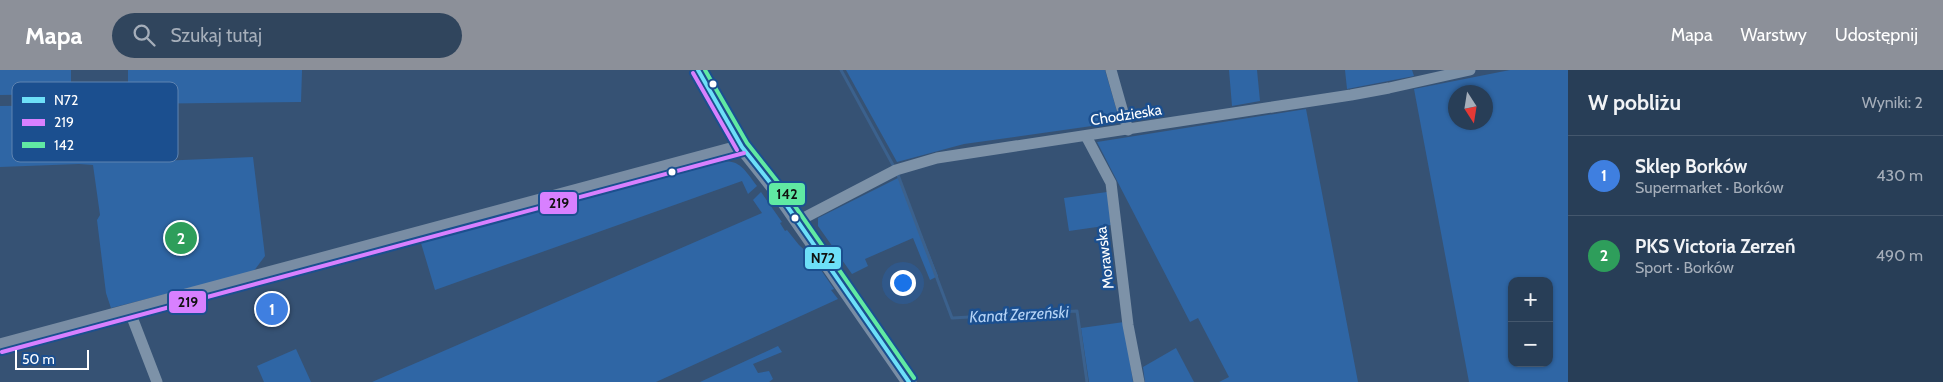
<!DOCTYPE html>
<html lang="pl">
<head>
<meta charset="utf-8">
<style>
	:root { --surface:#283e57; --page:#30455d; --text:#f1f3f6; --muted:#a5aeba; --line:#44576d; --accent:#8c9099 }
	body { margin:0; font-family:Cabin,sans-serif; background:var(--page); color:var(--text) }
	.controls { position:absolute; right:15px; bottom:15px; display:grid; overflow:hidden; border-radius:10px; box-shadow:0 1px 4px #0004 }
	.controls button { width:45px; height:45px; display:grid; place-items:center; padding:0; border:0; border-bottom:1px solid var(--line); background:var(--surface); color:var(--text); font:25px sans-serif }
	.compass { position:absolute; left:1448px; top:15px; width:45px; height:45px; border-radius:50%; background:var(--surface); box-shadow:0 1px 4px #0004; rotate:168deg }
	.scale { position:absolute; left:15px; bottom:12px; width:74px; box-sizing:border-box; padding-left:5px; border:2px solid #fff; border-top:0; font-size:14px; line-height:18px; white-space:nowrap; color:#fff; -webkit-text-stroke:4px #1b4f8f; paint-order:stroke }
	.you { position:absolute; left:902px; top:212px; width:18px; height:18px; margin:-12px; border:4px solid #fff; border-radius:50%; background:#1a73e8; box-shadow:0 0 0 8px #1a73e833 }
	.badge { display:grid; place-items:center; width:32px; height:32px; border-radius:50%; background:var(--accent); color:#fff; font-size:16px; font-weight:700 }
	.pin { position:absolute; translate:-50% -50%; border:2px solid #fff; box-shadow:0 1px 5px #0006 }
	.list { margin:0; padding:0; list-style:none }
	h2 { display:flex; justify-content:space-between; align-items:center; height:65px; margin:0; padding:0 20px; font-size:21px }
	h2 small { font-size:16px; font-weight:400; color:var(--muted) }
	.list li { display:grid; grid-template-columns:32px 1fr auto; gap:15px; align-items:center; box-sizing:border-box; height:80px; padding:0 20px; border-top:1px solid var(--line) }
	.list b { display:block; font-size:19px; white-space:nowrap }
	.list p { margin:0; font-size:16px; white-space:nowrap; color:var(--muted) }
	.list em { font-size:16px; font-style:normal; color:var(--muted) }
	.icon { flex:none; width:28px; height:28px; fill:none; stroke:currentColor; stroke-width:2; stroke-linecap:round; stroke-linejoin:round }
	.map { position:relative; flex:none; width:1568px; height:312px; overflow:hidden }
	header { display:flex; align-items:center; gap:30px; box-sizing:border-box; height:70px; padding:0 25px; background:var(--accent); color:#fff }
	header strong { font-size:24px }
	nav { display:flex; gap:28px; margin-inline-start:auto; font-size:18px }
	.search { width:350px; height:45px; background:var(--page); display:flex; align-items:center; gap:12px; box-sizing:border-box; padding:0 18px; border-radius:28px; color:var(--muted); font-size:19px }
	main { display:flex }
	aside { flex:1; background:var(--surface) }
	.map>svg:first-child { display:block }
</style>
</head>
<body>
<header>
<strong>Mapa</strong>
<div class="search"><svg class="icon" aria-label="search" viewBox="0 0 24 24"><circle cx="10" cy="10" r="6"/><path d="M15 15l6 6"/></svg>Szukaj tutaj</div>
<nav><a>Mapa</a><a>Warstwy</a><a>Udostępnij</a></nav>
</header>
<main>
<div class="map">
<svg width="1568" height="312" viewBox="0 0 1568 312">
	<rect width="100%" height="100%" fill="#365274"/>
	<!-- green -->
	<g fill="#2f66a5" fill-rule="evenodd">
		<path d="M0 0H71V24L0 25Z"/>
		<path d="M128 0H302L301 32 128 34Z"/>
		<path d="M846 0H1105L1120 52 964 74 897 92Z"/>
		<path d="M1229 0H1257L1260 31 1232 36Z"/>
		<path d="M1345 0H1412L1414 6 1347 19Z"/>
		<path d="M1510 0H1568V312H1469L1414 19ZM1486 22V52H1456V22ZM1512 211H1549V293H1512Z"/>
		<path d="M75 35 79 66 156 64 159 91 253 87 265 186 253 202 111 238 106 223 97 150 100 145 93 95 79 94 0 97V36Z"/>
		<path d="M1306 39 1358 312H1219L1229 307 1198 248 1190 252 1097 72Z"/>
		<path d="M715 90 716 93C739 87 744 99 757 116L748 124 742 111 435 220 421 173Z"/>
		<path d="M898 108 901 113 938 206 930 210 913 168 865 189 868 196 852 204 818 156V148Z"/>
		<path d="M761 122 782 152 780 153 785 161 787 160 799 175 812 187 834 219 831 220 838 229 656 312H372L762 143 753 130Z"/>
		<path d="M1107 122 1111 155 1069 161 1064 128Z"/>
		<path d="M1124 252 1133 312H1089L1081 258Z"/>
		<path d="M778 276 782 282 753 294 758 303 769 301 773 309 769 312H700Z"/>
		<path d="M1176 278 1194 312H1145L1143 297Z"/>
		<path d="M296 279 311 312H264L257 296Z"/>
	</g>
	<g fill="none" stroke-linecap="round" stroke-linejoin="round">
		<!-- stream -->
		<g stroke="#3b618d" stroke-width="3">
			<path d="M841 0 893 95"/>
			<path d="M898 105 952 248 1077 241 1087 312"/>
		</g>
		<!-- street -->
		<g stroke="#7d92a8" stroke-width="11">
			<path d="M1111 0 1128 60"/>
			<path d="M1086 66 1111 113 1128 255 1139 312"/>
			<path d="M798 151 896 100 937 88 1351 25 1389 18 1470 0"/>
			<path d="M130 242 157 312"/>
		</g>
		<!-- secondary -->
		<g stroke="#798da4" stroke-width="15">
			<path d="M698 0 742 77 776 120 909 312"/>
			<path d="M0 276 742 77"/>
		</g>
		<!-- bus-1 casing -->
		<g stroke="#1b4f8f" stroke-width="8">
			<path id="bus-1" d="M698 0 742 77 776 120 909 312"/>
		</g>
		<!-- bus-2 casing -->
		<g stroke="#1b4f8f" stroke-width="8">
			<g id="bus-2">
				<path d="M693 3 737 80"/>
				<path d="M2 282 744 83"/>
			</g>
		</g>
		<!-- bus-3 casing -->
		<g stroke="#1b4f8f" stroke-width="8">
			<path id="bus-3" d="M705 0 747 73 781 116 914 308"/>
		</g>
		<!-- bus-1 -->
		<use href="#bus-1" stroke="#6ddff8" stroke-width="4"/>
		<!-- bus-2 -->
		<use href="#bus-2" stroke="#d880ff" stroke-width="4"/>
		<!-- bus-3 -->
		<use href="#bus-3" stroke="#60e9a3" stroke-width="4"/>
	</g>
	<!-- markers -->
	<g fill="#fff" stroke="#1b4f8f" stroke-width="2">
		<circle cx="713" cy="14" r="4.5"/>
		<circle cx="672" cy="102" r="4.5"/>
		<circle cx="795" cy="148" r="4.5"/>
	</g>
	<g text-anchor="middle" stroke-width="5" stroke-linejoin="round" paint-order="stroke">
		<!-- street labels -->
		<g font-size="15" fill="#fff" stroke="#1b4f8f">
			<text transform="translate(1126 45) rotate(-9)" y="5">Chodzieska</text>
			<text transform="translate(1105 188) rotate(-97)" y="5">Morawska</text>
		</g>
		<!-- water labels -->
		<g font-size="16" font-style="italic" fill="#b5d3f5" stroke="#1b4f8f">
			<text transform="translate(1019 244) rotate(-3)" y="6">Kanał Zerzeński</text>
		</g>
	</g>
	<!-- legend -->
	<rect x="12" y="12" width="166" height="80" rx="8" fill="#1b4f8f" stroke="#5f84b1" stroke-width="1"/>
	<rect x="22" y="27" width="23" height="6" fill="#6ddff8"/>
	<rect x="22" y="49" width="23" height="7" fill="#d880ff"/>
	<rect x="22" y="72" width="23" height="6" fill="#60e9a3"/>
	<g font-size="14" fill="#fff">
		<text x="54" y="35">N72</text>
		<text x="54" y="57">219</text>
		<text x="54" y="80">142</text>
	</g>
	<g stroke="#1b4f8f" stroke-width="2">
		<rect x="768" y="112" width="38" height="24" rx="5" fill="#60e9a3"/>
		<rect x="539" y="121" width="39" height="24" rx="5" fill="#d880ff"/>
		<rect x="804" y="176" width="38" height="24" rx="5" fill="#6ddff8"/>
		<rect x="168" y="220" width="39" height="24" rx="5" fill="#d880ff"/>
	</g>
	<g font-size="14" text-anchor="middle" font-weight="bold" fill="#111">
		<text x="787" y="129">142</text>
		<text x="559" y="138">219</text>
		<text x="823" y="193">N72</text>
		<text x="188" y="237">219</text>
	</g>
</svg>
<div class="controls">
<button>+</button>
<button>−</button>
</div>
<svg class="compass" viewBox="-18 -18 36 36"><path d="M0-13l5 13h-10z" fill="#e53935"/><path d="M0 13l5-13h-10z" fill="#a5aeba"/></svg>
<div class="scale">50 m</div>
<div class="you"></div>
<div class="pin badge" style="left:272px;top:239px;background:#3f7fe0">1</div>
<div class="pin badge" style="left:181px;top:168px;background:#2e9e5b">2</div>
</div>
<aside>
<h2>W pobliżu<small>Wyniki: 2</small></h2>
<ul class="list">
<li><span class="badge" style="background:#3f7fe0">1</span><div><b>Sklep Borków</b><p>Supermarket · Borków</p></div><em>430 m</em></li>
<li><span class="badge" style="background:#2e9e5b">2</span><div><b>PKS Victoria Zerzeń</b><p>Sport · Borków</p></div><em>490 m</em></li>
</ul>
</aside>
</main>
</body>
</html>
